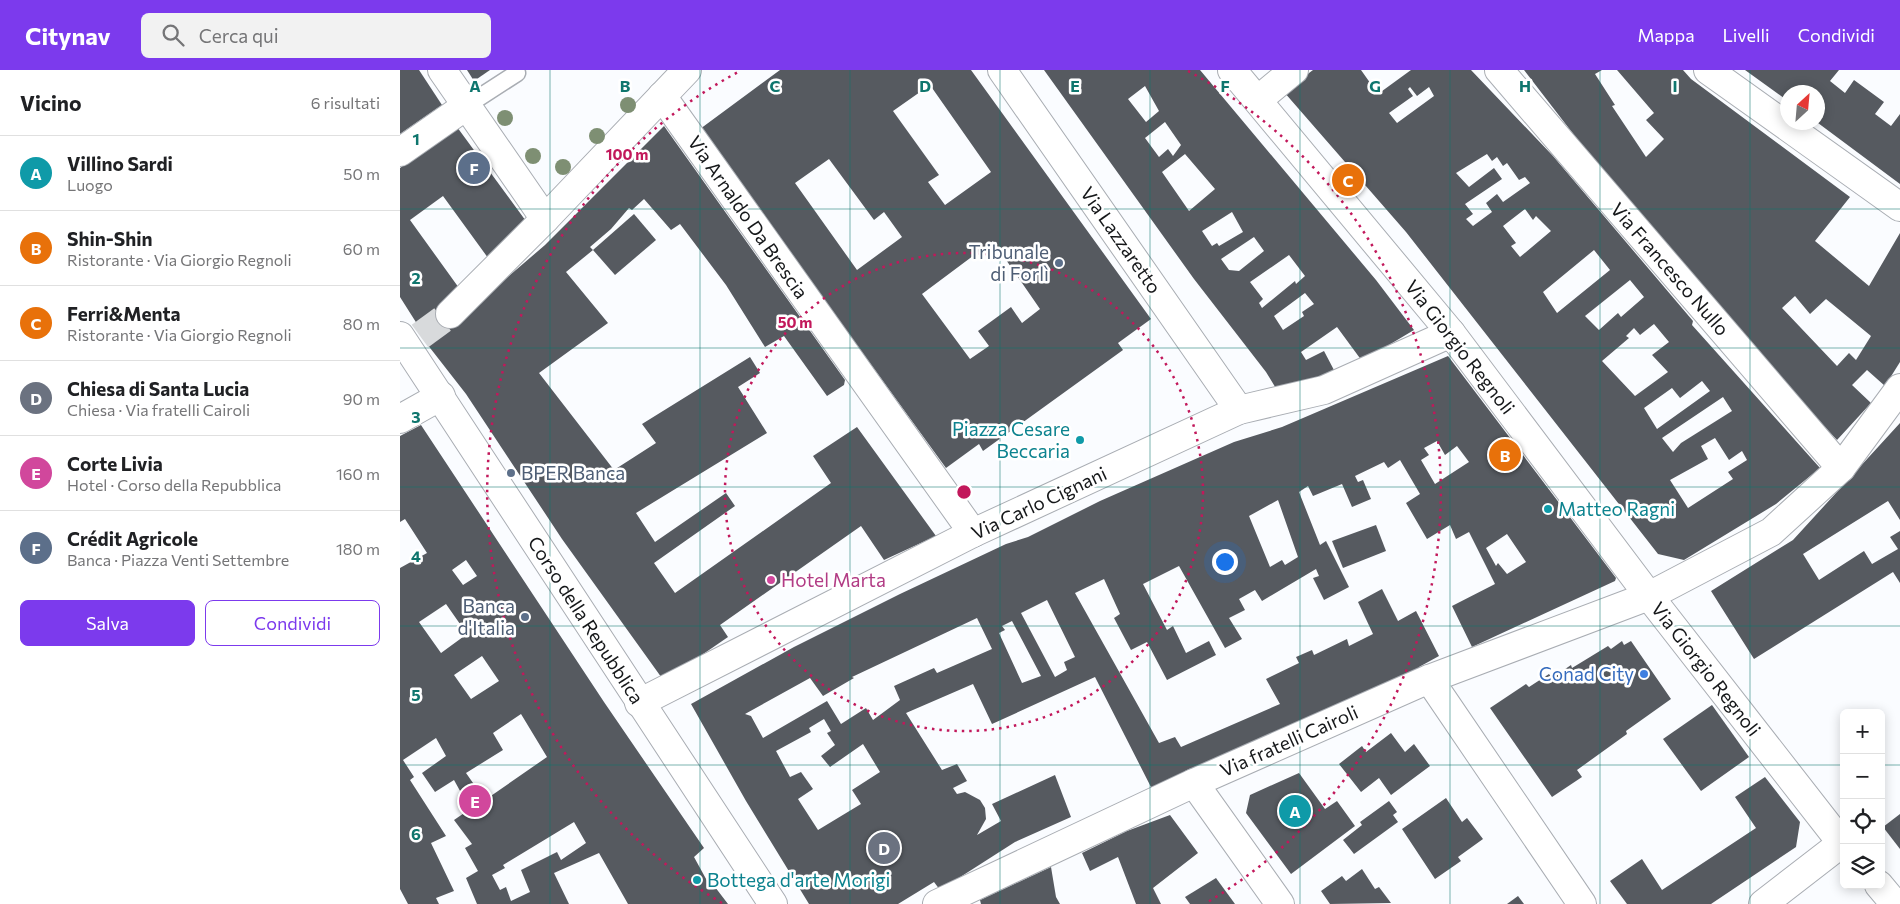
<!DOCTYPE html>
<html lang="it">
<head>
<meta charset="utf-8">
<style>
	:root { --surface:#fff; --page:#f2f2f2; --text:#202124; --muted:#757577; --line:#e0e0e0; --accent:#7c3aed }
	body { margin:0; font-family:Commissioner,sans-serif; background:var(--page); color:var(--text) }
	.controls { position:absolute; right:15px; bottom:15px; display:grid; overflow:hidden; border-radius:8px; box-shadow:0 2px 12px #0003 }
	.controls button { width:45px; height:45px; display:grid; place-items:center; padding:0; border:0; border-bottom:1px solid var(--line); background:var(--surface); color:var(--text); font:25px sans-serif }
	.compass { position:absolute; left:1380px; top:15px; width:45px; height:45px; border-radius:50%; background:var(--surface); box-shadow:0 2px 12px #0003; rotate:26deg }
	.you { position:absolute; left:824px; top:491px; width:18px; height:18px; margin:-12px; border:4px solid #fff; border-radius:50%; background:#1a73e8; box-shadow:0 0 0 8px #1a73e833 }
	.badge { display:grid; place-items:center; width:32px; height:32px; border-radius:50%; background:var(--accent); color:#fff; font-size:16px; font-weight:700 }
	.pin { position:absolute; translate:-50% -50%; border:2px solid #fff; box-shadow:0 1px 5px #0006 }
	.list { margin:0; padding:0; list-style:none }
	h2 { display:flex; justify-content:space-between; align-items:center; height:65px; margin:0; padding:0 20px; font-size:21px }
	h2 small { font-size:16px; font-weight:400; color:var(--muted) }
	.list li { display:grid; grid-template-columns:32px 1fr auto; gap:15px; align-items:center; box-sizing:border-box; height:75px; padding:0 20px; border-top:1px solid var(--line) }
	.list b { display:block; font-size:19px; white-space:nowrap }
	.list p { margin:0; font-size:16px; white-space:nowrap; color:var(--muted) }
	.list em { font-size:16px; font-style:normal; color:var(--muted) }
	.actions { display:flex; gap:10px; padding:15px 20px }
	.actions a { flex:1; padding:11px 0; border:1px solid var(--accent); border-radius:8px; text-align:center; font-size:18px; color:var(--accent) }
	.actions .main { background:var(--accent); color:#fff }
	.icon { flex:none; width:28px; height:28px; fill:none; stroke:currentColor; stroke-width:2; stroke-linecap:round; stroke-linejoin:round }
	.map { position:relative; flex:none; width:1500px; height:834px; overflow:hidden }
	header { display:flex; align-items:center; gap:30px; box-sizing:border-box; height:70px; padding:0 25px; background:var(--accent); color:#fff }
	header strong { font-size:24px }
	nav { display:flex; gap:28px; margin-inline-start:auto; font-size:18px }
	.search { width:350px; height:45px; background:var(--page); display:flex; align-items:center; gap:12px; box-sizing:border-box; padding:0 18px; border-radius:8px; color:var(--muted); font-size:19px }
	main { display:flex }
	aside { flex:1; background:var(--surface) }
	.map>svg:first-child { display:block }
</style>
</head>
<body>
<header>
<strong>Citynav</strong>
<div class="search"><svg class="icon" aria-label="search" viewBox="0 0 24 24"><circle cx="10" cy="10" r="6"/><path d="M15 15l6 6"/></svg>Cerca qui</div>
<nav><a>Mappa</a><a>Livelli</a><a>Condividi</a></nav>
</header>
<main>
<aside>
<h2>Vicino<small>6 risultati</small></h2>
<ul class="list">
<li><span class="badge" style="background:#0f9aa8">A</span><div><b>Villino Sardi</b><p>Luogo</p></div><em>50 m</em></li>
<li><span class="badge" style="background:#e8710a">B</span><div><b>Shin-Shin</b><p>Ristorante · Via Giorgio Regnoli</p></div><em>60 m</em></li>
<li><span class="badge" style="background:#e8710a">C</span><div><b>Ferri&amp;Menta</b><p>Ristorante · Via Giorgio Regnoli</p></div><em>80 m</em></li>
<li><span class="badge" style="background:#6b7280">D</span><div><b>Chiesa di Santa Lucia</b><p>Chiesa · Via fratelli Cairoli</p></div><em>90 m</em></li>
<li><span class="badge" style="background:#d1479c">E</span><div><b>Corte Livia</b><p>Hotel · Corso della Repubblica</p></div><em>160 m</em></li>
<li><span class="badge" style="background:#5c6f8a">F</span><div><b>Crédit Agricole</b><p>Banca · Piazza Venti Settembre</p></div><em>180 m</em></li>
</ul>
<div class="actions"><a class="main">Salva</a><a>Condividi</a></div>
</aside>
<div class="map">
<svg width="1500" height="834" viewBox="0 0 1500 834">
	<rect width="100%" height="100%" fill="#fafcff"/>
	<!-- building -->
	<g fill="#565a60" fill-rule="evenodd">
		<path d="M0 0H19L42 35 0 64Z"/>
		<path d="M67 0H90L74 11Z"/>
		<path d="M380 0H571L751 249 718 273 723 280 583 381 579 374 546 398 300 59ZM530 15 591 102 545 135 528 112 539 105 493 41ZM429 89 474 150 484 142 502 167 457 200 395 113ZM593 171 640 239 622 253 611 237 578 261 589 276 570 289 522 224Z"/>
		<path d="M644 0H800L976 210 1014 260 962 291 937 257 901 282 906 290 924 281 935 302 880 325 866 302 794 209ZM745 16 759 41 746 52 728 29ZM765 52 781 75 773 86 768 79 759 87 745 68ZM785 84 815 119 789 141 762 102ZM832 142 843 162 819 176 817 173 812 176 802 161ZM854 167 864 181 839 201 829 200 821 189ZM889 185 905 206 896 214 895 211 862 238 859 233 863 229 850 212ZM905 223 914 234 902 242 904 246 883 260 874 246Z"/>
		<path d="M913 0H961L978 24 1011 0H1071L1153 86 1293 251 1292 255 1420 398 1376 434 1284 490 1258 484 1006 162 884 22ZM1010 17 1017 26 1029 17 1034 26 997 53 989 43 1013 26 1008 19ZM1087 84 1092 91 1097 87 1103 96 1107 93 1119 110 1125 107 1130 113 1103 132 1097 124 1086 133 1092 142 1073 156 1066 149 1073 144 1065 134 1102 109 1094 98 1069 117 1056 103ZM1125 139 1133 150 1136 146 1151 161 1120 187 1111 176 1116 173 1103 156ZM1194 180 1210 200 1157 243 1143 222ZM1230 210 1244 227 1221 247 1218 243 1199 260 1185 246ZM1254 254 1269 272 1252 285 1268 302 1235 326 1202 291 1229 268 1226 266 1234 258 1240 265ZM1302 311 1310 321 1257 359 1244 338 1272 318 1280 328ZM1323 327 1332 341 1281 373 1273 382 1262 368ZM1315 368 1329 390 1342 381 1347 390 1328 402 1333 409 1288 438 1270 410 1308 389 1301 376Z"/>
		<path d="M1124 0H1202L1195 4 1215 35 1212 36 1246 87 1264 69 1246 50 1254 43 1217 0H1283L1291 9 1450 127 1415 171 1469 216 1500 163V292L1485 316 1467 300 1452 315 1471 333 1437 370 1344 271 1211 113ZM1395 226 1410 244 1426 229 1471 266 1456 290 1449 283 1437 296 1382 238Z"/>
		<path d="M1345 0H1439L1430 11 1445 23 1454 10 1484 32 1475 44 1491 56 1500 44V114L1418 53V22H1388V31Z"/>
		<path d="M264 56 445 310 444 315 427 326 384 266 365 277 326 215 280 154 271 160 244 129 232 140 229 138 211 159 190 177 193 180 166 202 208 253 139 303 214 400 256 373 242 354 350 287 360 303 338 317 367 363 236 443 255 472 326 423 335 436 254 493 275 523 431 413 413 386 457 357 536 466 484 490 461 456 320 555 328 567 264 611 162 469 66 324 27 274 19 257 0 227V98L57 57 131 158 91 192 43 126 10 150 59 218 39 235 53 254 145 175Z"/>
		<path d="M234 144 256 170 215 205 193 180Z"/>
		<path d="M1048 286 1216 508 1215 511 1072 577 1052 536 1095 514 1069 462 1056 469 1050 455 1027 469 1006 433 1020 424 1000 390 988 398 984 392 955 406 958 412 963 410 971 429 952 437 942 414 913 426 908 416 899 422 920 475 926 471 949 517 924 530 913 508 919 506 916 499 862 531 855 520 839 529 845 540 829 548 842 569 825 578 779 496 743 514 767 560 773 556 786 583 809 571 816 585 767 610 747 572 731 580 714 548 720 544 704 509 675 523 759 673 775 667 781 677 880 634 866 609 899 593 896 587 912 580 914 585 947 569 949 576 973 564 958 532 982 519 998 551 1016 541 1039 586 1019 597 1023 603 754 723 695 607 592 654 573 614 506 643 542 700 557 694 567 711 553 718 557 724 565 722 580 730 585 738 586 749 577 765 601 751 592 734 655 705 671 747 615 772 540 820 534 812 498 834H409L346 731 291 634 394 577 500 524 606 474 628 467 700 431 834 372 882 357ZM1037 371 1045 385 1057 376 1069 392 1035 414 1021 390 1029 385 1024 378ZM878 430 898 487 885 495 882 490 870 497 849 446ZM1107 464 1126 492 1107 504 1098 493 1096 496 1086 478ZM647 530 675 587 664 592 667 600 655 607 621 543ZM577 548 592 579 537 603 534 598 494 616 500 630 473 650 466 638 441 654 427 631 363 668 351 646 345 644 410 608 423 626 454 608 452 607ZM612 551 641 606 622 613 599 563 605 560 602 556ZM424 649 431 661 427 663 435 675 421 686 430 697 463 674 480 702 452 720 461 734 418 760 398 729 413 719 401 702 390 707 376 681 411 662 409 658Z"/>
		<path d="M1500 353V450L1488 431 1403 484 1419 510 1464 481 1472 494 1498 479 1490 467 1500 461V513L1493 502 1354 589 1311 521 1393 470Z"/>
		<path d="M21 355 204 632 304 778 294 787 311 818 315 817 328 834H228L199 783 154 803 169 834H77L66 808 78 801 65 778 72 774 54 750 70 739 54 710 35 722 22 703 46 686 36 668 3 690 14 707 10 710 46 766 31 773 54 821 36 828 39 834H8L0 819V498L27 483 5 449 0 452V366ZM66 490 77 506 63 515 52 500ZM46 534 67 564 41 583 19 552ZM82 586 99 611 71 629 54 605ZM121 644 147 687 85 730 66 703 103 680 93 663ZM174 752 186 773 161 790 157 782 121 800 130 822 111 831 106 817 100 820 92 805 105 798 103 795Z"/>
		<path d="M976 455 986 481 943 498 932 471Z"/>
		<path d="M1222 571 1224 575 1231 571 1271 629 1226 661 1227 664 1177 700 1182 707 1152 727 1090 638 1126 614 1129 617 1149 604 1152 608 1171 595 1172 598 1208 576 1211 579Z"/>
		<path d="M1312 635 1349 687 1301 721 1263 669Z"/>
		<path d="M991 663 1005 682 1014 674 1030 696 991 725 979 708 961 722 939 694 962 676 966 682Z"/>
		<path d="M899 703 925 739 937 731 955 756 891 804 846 743 850 725Z"/>
		<path d="M1365 707 1400 752 1396 777 1311 834H1227L1210 811 1242 789 1262 820 1356 758 1335 727Z"/>
		<path d="M1046 728 1062 752 1067 748 1083 769 1058 787 1061 791 1035 809 1002 759Z"/>
		<path d="M989 731 997 742 993 745 998 752 954 784 943 770 962 755 960 752Z"/>
		<path d="M1500 744V779L1483 757Z"/>
		<path d="M770 745 798 783 753 818 761 834H736L718 787 690 801 682 783 727 761Z"/>
		<path d="M651 797 656 827 660 834H581L580 830Z"/>
		<path d="M962 799 975 819 979 817 991 833 930 834 921 821 942 806 946 811Z"/>
		<path d="M816 808 835 834H790L785 827Z"/>
		<path d="M1118 826 1124 834H1107Z"/>
	</g>
	<g fill="none" stroke-linecap="round" stroke-linejoin="round">
		<!-- street-tunnel -->
		<path stroke="#d8dadc" stroke-width="28" stroke-dasharray="28 14" stroke-linecap="butt" d="M20 266 50 244"/>
		<!-- lane casing -->
		<g stroke="#a9adb3" stroke-width="19">
			<path id="lane" d="M66 36 117 3"/>
		</g>
		<!-- street casing -->
		<g stroke="#a9adb3" stroke-width="30">
			<g id="street">
				<path d="M42 0 145 149 287 0"/>
				<path d="M602 0 839 340"/>
				<path d="M832 0 1051 263 1249 526 1444 776"/>
				<path d="M1099 0 1441 398"/>
				<path d="M1308 0 1500 137"/>
				<path d="M262 26 573 463"/>
				<path d="M859 29 894 0"/>
				<path d="M0 82 66 36"/>
				<path d="M50 244 145 149"/>
				<path d="M0 266 373 834"/>
				<path d="M0 349 41 326"/>
				<path d="M1029 609 1182 834"/>
				<path d="M239 633 573 463 839 340 924 320 1051 263"/>
				<path d="M794 713 880 834"/>
				<path d="M1479 815 1495 834"/>
				<path d="M537 834 794 713 1029 609 1249 526 1371 462 1441 398 1500 318"/>
				<path d="M1363 834 1442 773"/>
			</g>
		</g>
		<!-- lane -->
		<use href="#lane" stroke="#fff" stroke-width="16"/>
		<!-- street -->
		<use href="#street" stroke="#fff" stroke-width="28"/>
	</g>
	<!-- trees -->
	<g fill="#7e8f73">
		<circle cx="228" cy="35" r="8"/>
		<circle cx="105" cy="48" r="8"/>
		<circle cx="197" cy="66" r="8"/>
		<circle cx="133" cy="86" r="8"/>
		<circle cx="163" cy="97" r="8"/>
	</g>
	<!-- grid -->
	<path fill="none" stroke="#0f766e" stroke-width="1" stroke-opacity="0.55" d="M150 0V834M300 0V834M450 0V834M600 0V834M750 0V834M900 0V834M1050 0V834M1200 0V834M1350 0V834M0 139H1500M0 278H1500M0 417H1500M0 556H1500M0 695H1444M1481 695H1500"/>
	<!-- distance rings -->
	<g fill="none" stroke="#c2185b" stroke-width="2.5" stroke-dasharray="2.5 5">
		<circle cx="564" cy="422" r="239"/>
		<path d="M322 833A477 477 0 0 1 340 1M788 1A477 477 0 0 1 806 833"/>
	</g>
	<!-- markers -->
	<g fill="#5c6f8a" stroke="#fff" stroke-width="2">
		<circle cx="659" cy="193" r="5"/>
		<circle cx="111" cy="403" r="5"/>
		<circle cx="125" cy="547" r="5"/>
	</g>
	<g fill="#0f9aa8" stroke="#fff" stroke-width="2">
		<circle cx="680" cy="370" r="5"/>
		<circle cx="1148" cy="439" r="5"/>
		<circle cx="297" cy="810" r="5"/>
	</g>
	<circle fill="#d1479c" stroke="#fff" stroke-width="2" cx="371" cy="510" r="5"/>
	<circle fill="#3f7fe0" stroke="#fff" stroke-width="2" cx="1244" cy="604" r="5"/>
	<g text-anchor="middle" stroke-width="5" stroke-linejoin="round" paint-order="stroke">
		<!-- street labels -->
		<g font-size="19" fill="#151719" stroke="#fff">
			<text transform="translate(348 147) rotate(55)" y="7">Via Arnaldo Da Brescia</text>
			<text transform="translate(721 170) rotate(55)" y="7">Via Lazzaretto</text>
			<text transform="translate(1270 199) rotate(49)" y="7">Via Francesco Nullo</text>
			<text transform="translate(1060 277) rotate(52)" y="7">Via Giorgio Regnoli</text>
			<text transform="translate(639 433) rotate(-25)" y="7">Via Carlo Cignani</text>
			<text transform="translate(186 550) rotate(57)" y="7">Corso della Repubblica</text>
			<text transform="translate(1306 599) rotate(52)" y="7">Via Giorgio Regnoli</text>
			<text transform="translate(889 671) rotate(-24)" y="7">Via fratelli Cairoli</text>
		</g>
		<!-- service labels -->
		<g font-size="19" fill="#4e5e75" stroke="#fff" text-anchor="end">
			<text x="649" y="189">Tribunale<tspan x="649" dy="22">di Forlì</tspan></text>
			<text x="121" y="410" text-anchor="start">BPER Banca</text>
			<text x="115" y="543">Banca<tspan x="115" dy="22">d'Italia</tspan></text>
		</g>
		<!-- culture labels -->
		<g font-size="19" fill="#0d838f" stroke="#fff" text-anchor="start">
			<text x="670" y="366" text-anchor="end">Piazza Cesare<tspan x="670" dy="22">Beccaria</tspan></text>
			<text x="1158" y="446">Matteo Ragni</text>
			<text x="307" y="817">Bottega d'arte Morigi</text>
		</g>
		<!-- hotel labels -->
		<g font-size="19" fill="#b23c85" stroke="#fff" text-anchor="start">
			<text x="381" y="517">Hotel Marta</text>
		</g>
		<!-- shop labels -->
		<g font-size="19" fill="#366cbe" stroke="#fff" text-anchor="end">
			<text x="1234" y="611">Conad City</text>
		</g>
	</g>
	<g font-size="16" text-anchor="middle" font-weight="bold" fill="#0f766e" stroke="#fff" stroke-width="5" stroke-linejoin="round" paint-order="stroke">
		<text x="75" y="22">A</text>
		<text x="225" y="22">B</text>
		<text x="375" y="22">C</text>
		<text x="525" y="22">D</text>
		<text x="675" y="22">E</text>
		<text x="825" y="22">F</text>
		<text x="975" y="22">G</text>
		<text x="1125" y="22">H</text>
		<text x="1275" y="22">I</text>
		<text x="16" y="75">1</text>
		<text x="16" y="214">2</text>
		<text x="16" y="353">3</text>
		<text x="16" y="492">4</text>
		<text x="16" y="631">5</text>
		<text x="16" y="770">6</text>
	</g>
	<circle cx="564" cy="422" r="8" fill="#c2185b" stroke="#fff" stroke-width="2.5"/>
	<g font-size="15" text-anchor="middle" font-weight="bold" fill="#c2185b" stroke="#fff" stroke-width="5" stroke-linejoin="round" paint-order="stroke">
		<text x="227" y="90">100 m</text>
		<text x="395" y="258">50 m</text>
	</g>
</svg>
<div class="controls">
<button>+</button>
<button>−</button>
<button><svg class="icon" aria-label="locate" viewBox="0 0 24 24"><circle cx="12" cy="12" r="6"/><path d="M12 2v4M12 18v4M2 12h4M18 12h4"/></svg></button>
<button><svg class="icon" aria-label="layers" viewBox="0 0 24 24"><path d="M12 4l9 5-9 5-9-5zM3 14l9 5 9-5"/></svg></button>
</div>
<svg class="compass" viewBox="-18 -18 36 36"><path d="M0-13l5 13h-10z" fill="#e53935"/><path d="M0 13l5-13h-10z" fill="#757577"/></svg>
<div class="you"></div>
<div class="pin badge" style="left:895px;top:741px;background:#0f9aa8">A</div>
<div class="pin badge" style="left:1105px;top:385px;background:#e8710a">B</div>
<div class="pin badge" style="left:948px;top:110px;background:#e8710a">C</div>
<div class="pin badge" style="left:484px;top:778px;background:#6b7280">D</div>
<div class="pin badge" style="left:75px;top:731px;background:#d1479c">E</div>
<div class="pin badge" style="left:74px;top:98px;background:#5c6f8a">F</div>
</div>
</main>
</body>
</html>
